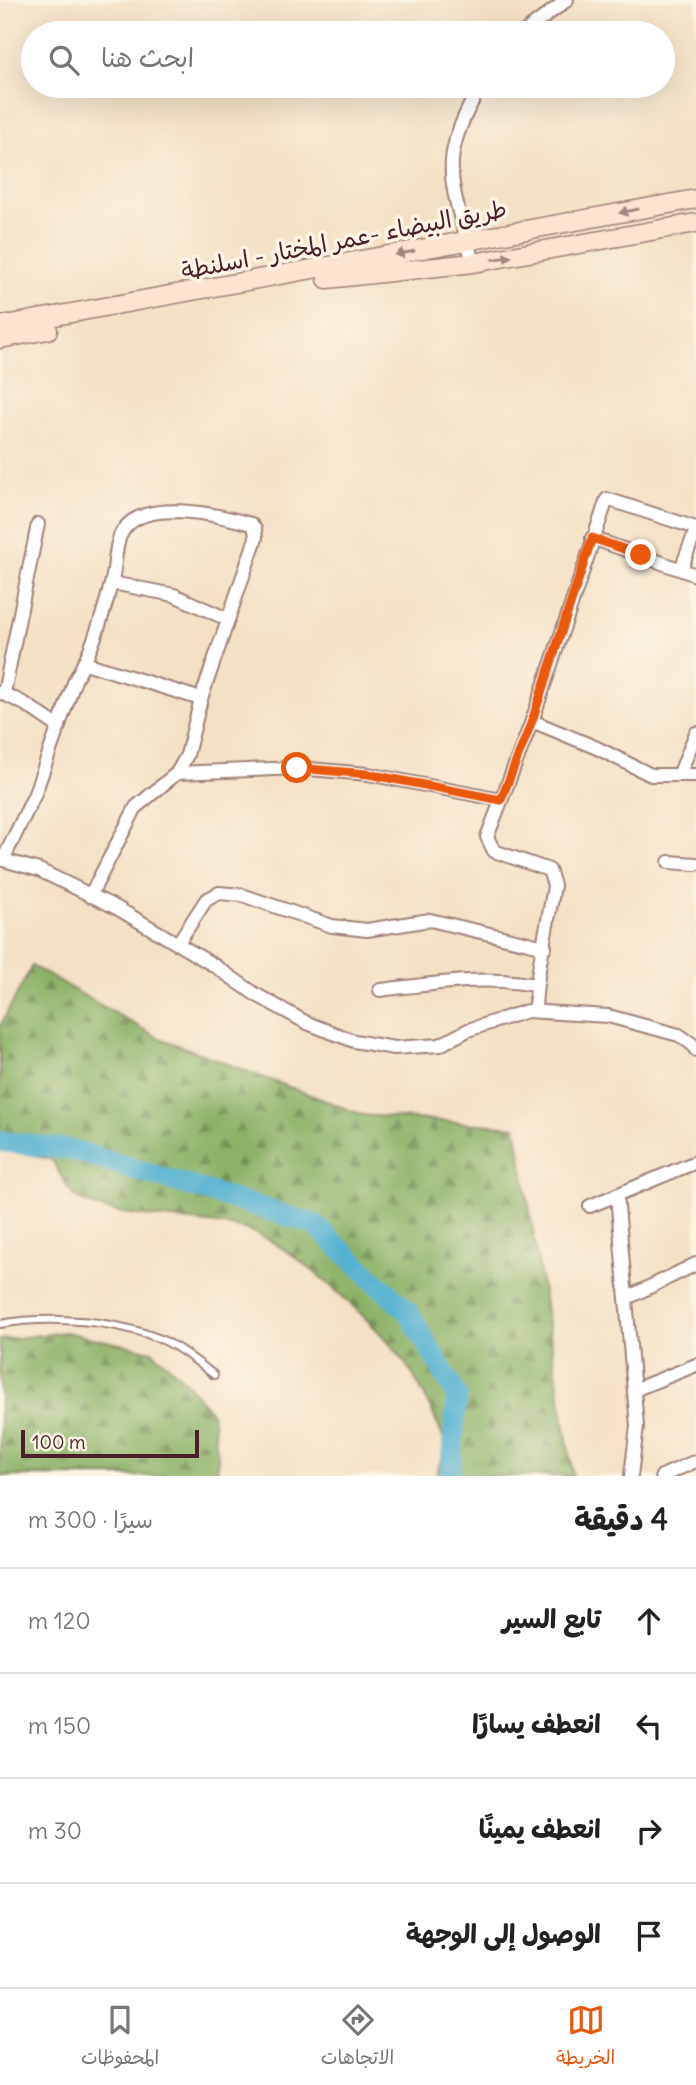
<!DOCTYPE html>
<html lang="ar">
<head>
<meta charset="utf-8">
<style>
	:root { --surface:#fff; --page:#f2f2f2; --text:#222; --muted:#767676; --line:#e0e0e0; --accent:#ea580c }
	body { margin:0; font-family:Delius,"Playpen Sans Arabic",sans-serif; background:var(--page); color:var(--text); direction:rtl }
	.scale { position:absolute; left:21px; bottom:18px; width:178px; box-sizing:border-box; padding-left:7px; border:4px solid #4a1f2b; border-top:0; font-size:19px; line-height:24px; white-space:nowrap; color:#4a1f2b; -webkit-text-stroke:5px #fcf5e5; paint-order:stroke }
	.stop { position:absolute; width:21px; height:21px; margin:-16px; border:5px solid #ea580c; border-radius:50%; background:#fff }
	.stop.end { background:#ea580c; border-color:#fff; box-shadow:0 2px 7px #0008 }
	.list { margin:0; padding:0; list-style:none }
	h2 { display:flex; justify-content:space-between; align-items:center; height:91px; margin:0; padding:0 28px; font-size:30px }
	h2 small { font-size:23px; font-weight:400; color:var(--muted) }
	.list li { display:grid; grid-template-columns:46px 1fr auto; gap:21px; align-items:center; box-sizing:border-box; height:105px; padding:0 28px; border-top:2px solid var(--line) }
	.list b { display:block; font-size:26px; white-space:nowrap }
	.list em { font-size:23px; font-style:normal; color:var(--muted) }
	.icon { flex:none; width:38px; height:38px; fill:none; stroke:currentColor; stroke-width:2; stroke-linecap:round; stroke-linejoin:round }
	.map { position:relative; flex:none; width:696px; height:1476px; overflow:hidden; direction:ltr }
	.search { position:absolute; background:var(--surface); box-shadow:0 7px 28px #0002; left:21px; right:21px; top:21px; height:77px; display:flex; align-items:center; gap:18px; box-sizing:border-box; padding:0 24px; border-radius:38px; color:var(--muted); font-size:26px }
	.sheet { height:511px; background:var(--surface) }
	nav { display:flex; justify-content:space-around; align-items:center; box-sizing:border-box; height:98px; border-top:2px solid var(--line); background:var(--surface); font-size:19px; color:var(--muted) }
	nav a { display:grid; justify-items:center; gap:4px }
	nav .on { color:var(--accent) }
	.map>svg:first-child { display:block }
</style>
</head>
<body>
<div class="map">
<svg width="696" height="1476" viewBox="0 0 696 1476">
	<defs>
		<pattern id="forest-firs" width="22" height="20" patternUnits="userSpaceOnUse" patternTransform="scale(1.75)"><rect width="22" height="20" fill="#8cb268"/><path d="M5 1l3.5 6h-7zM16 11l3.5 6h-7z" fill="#749056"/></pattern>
	</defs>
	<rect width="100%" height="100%" fill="#fcf5e5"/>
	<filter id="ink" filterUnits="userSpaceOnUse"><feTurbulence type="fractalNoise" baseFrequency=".0143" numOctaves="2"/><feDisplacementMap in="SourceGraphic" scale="14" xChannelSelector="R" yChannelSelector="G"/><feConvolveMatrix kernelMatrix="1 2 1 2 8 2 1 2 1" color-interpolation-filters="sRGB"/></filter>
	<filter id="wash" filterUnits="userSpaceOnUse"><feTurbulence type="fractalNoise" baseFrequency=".00686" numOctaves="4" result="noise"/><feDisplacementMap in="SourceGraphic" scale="28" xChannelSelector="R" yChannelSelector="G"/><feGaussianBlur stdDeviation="1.57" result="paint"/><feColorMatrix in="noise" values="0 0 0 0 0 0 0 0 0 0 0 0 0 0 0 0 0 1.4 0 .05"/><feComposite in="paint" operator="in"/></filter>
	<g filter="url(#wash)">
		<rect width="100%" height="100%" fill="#f4e0c4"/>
		<!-- forest -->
		<g fill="url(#forest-firs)" stroke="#6b684a" stroke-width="2">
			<path d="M32 966 159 1038 363 1115 516 1127 573 1476H436L446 1444C435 1418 424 1391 408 1367 380 1326 294 1246 247 1230 206 1217 103 1221 75 1196 66 1188 59 1171 52 1160L11 1149H0V1026Z"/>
			<path d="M65 1332 152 1351 185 1381 212 1414 218 1458 217 1476H0V1340Z"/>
		</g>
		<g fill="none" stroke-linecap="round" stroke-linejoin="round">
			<!-- river -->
			<path stroke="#53b1d1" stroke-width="21" d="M0 1141 72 1150 314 1224 408 1312 457 1395 450 1476"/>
		</g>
	</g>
	<g filter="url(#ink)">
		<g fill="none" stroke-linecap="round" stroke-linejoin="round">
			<!-- service casing -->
			<g stroke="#9f8078" stroke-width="10">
				<path id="service" d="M0 1324C49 1315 118 1320 165 1341 183 1350 198 1362 214 1375"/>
			</g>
			<!-- minor casing -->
			<g stroke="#9f8078" stroke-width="16">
				<g id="minor">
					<path d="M523 33 567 0"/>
					<path d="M473 263C453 184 434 163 481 86"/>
					<path d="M592 538 696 575"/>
					<path d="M681 569 696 530"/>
					<path d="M112 583 174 595 227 619"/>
					<path d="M85 663 201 699"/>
					<path d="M0 692 25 704 59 727"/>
					<path d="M4 693 38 524"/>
					<path d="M532 721 597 748 651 775H696"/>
					<path d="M177 773 297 768 368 774 501 800"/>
					<path d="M680 773 696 733"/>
					<path d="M0 859 39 870 117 908 215 966 255 994 307 1023 354 1041 394 1048 440 1045 468 1030 527 1011 608 1016 679 1035 692 1044 696 1050"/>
					<path d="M3 860 34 796 75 680C92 651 103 616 111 584 116 569 114 551 120 536 137 495 219 515 251 524L255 529 256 538 201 699 187 755 177 773 136 807 90 896"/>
					<path d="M669 862 696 864"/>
					<path d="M178 943 206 900 219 893 242 895 332 926 367 930 430 920 545 947"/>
					<path d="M380 990C432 984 483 975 535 985"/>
					<path d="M535 1011C536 969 548 927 554 885L549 870 494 851 487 837 532 721 607 499 696 528"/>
					<path d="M617 1195 637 1426 631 1476"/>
					<path d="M590 1206 696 1162"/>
					<path d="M627 1298 696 1264"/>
					<path d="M634 1390 696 1365"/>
					<path d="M662 1476 696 1461"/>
				</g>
			</g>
			<!-- secondary casing -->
			<g stroke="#9f8078" stroke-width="21">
				<g id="secondary">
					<path d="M327 279 473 263 696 223"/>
					<path d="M0 326 696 199"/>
					<path d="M0 339 48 330"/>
				</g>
			</g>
			<!-- service -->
			<use href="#service" stroke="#fff" stroke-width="6"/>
			<!-- minor -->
			<use href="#minor" stroke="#fff" stroke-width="12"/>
			<!-- secondary -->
			<use href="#secondary" stroke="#fde4d1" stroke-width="18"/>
		</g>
		<!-- one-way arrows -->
		<defs><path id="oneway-solid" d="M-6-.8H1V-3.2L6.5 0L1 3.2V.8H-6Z" transform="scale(1.75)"/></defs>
		<g fill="#a4827e">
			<use href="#oneway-solid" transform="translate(629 211) rotate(169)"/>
			<use href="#oneway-solid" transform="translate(405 253) rotate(169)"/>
			<use href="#oneway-solid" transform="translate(502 258) rotate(-10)"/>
		</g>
	</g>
	<g fill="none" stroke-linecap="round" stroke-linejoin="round" filter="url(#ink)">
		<!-- route -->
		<path stroke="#ea580c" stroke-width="9" d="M297 768 368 774 501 800 532 721 592 538 641 555"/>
	</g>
	<g text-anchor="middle" stroke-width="7" stroke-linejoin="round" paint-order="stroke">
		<!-- street labels -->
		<g font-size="24" fill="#4a1f2b" stroke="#fcf5e5">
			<text transform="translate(344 240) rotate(-11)" y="8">طريق البيضاء -عمر المختار - اسلنطة</text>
		</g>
	</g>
</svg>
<div class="scale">100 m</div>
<div class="stop" style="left:297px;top:768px"></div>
<div class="stop end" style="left:641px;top:555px"></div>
<div class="search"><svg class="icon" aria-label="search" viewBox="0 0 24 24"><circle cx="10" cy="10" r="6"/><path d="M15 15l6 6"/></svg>ابحث هنا</div>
</div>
<section class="sheet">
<h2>4 دقيقة<small>سيرًا · 300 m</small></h2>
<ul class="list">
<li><svg class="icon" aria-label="ahead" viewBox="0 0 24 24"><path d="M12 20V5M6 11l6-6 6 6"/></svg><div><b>تابع السير</b></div><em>120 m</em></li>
<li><svg class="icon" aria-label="left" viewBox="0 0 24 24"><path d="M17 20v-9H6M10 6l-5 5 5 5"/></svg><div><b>انعطف يسارًا</b></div><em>150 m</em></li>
<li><svg class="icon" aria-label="right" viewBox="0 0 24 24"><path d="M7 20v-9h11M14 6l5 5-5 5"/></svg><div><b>انعطف يمينًا</b></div><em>30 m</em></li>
<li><svg class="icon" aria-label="arrive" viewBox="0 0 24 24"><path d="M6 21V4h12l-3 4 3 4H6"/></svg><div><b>الوصول إلى الوجهة</b></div></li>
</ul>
</section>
<nav>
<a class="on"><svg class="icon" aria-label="map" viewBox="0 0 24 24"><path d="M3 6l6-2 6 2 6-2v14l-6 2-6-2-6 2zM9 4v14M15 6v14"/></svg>الخريطة</a>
<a><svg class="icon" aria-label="directions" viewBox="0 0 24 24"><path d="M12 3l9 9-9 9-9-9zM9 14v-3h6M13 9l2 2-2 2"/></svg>الاتجاهات</a>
<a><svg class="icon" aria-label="saved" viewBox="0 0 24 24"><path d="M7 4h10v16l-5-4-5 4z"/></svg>المحفوظات</a>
</nav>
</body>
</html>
